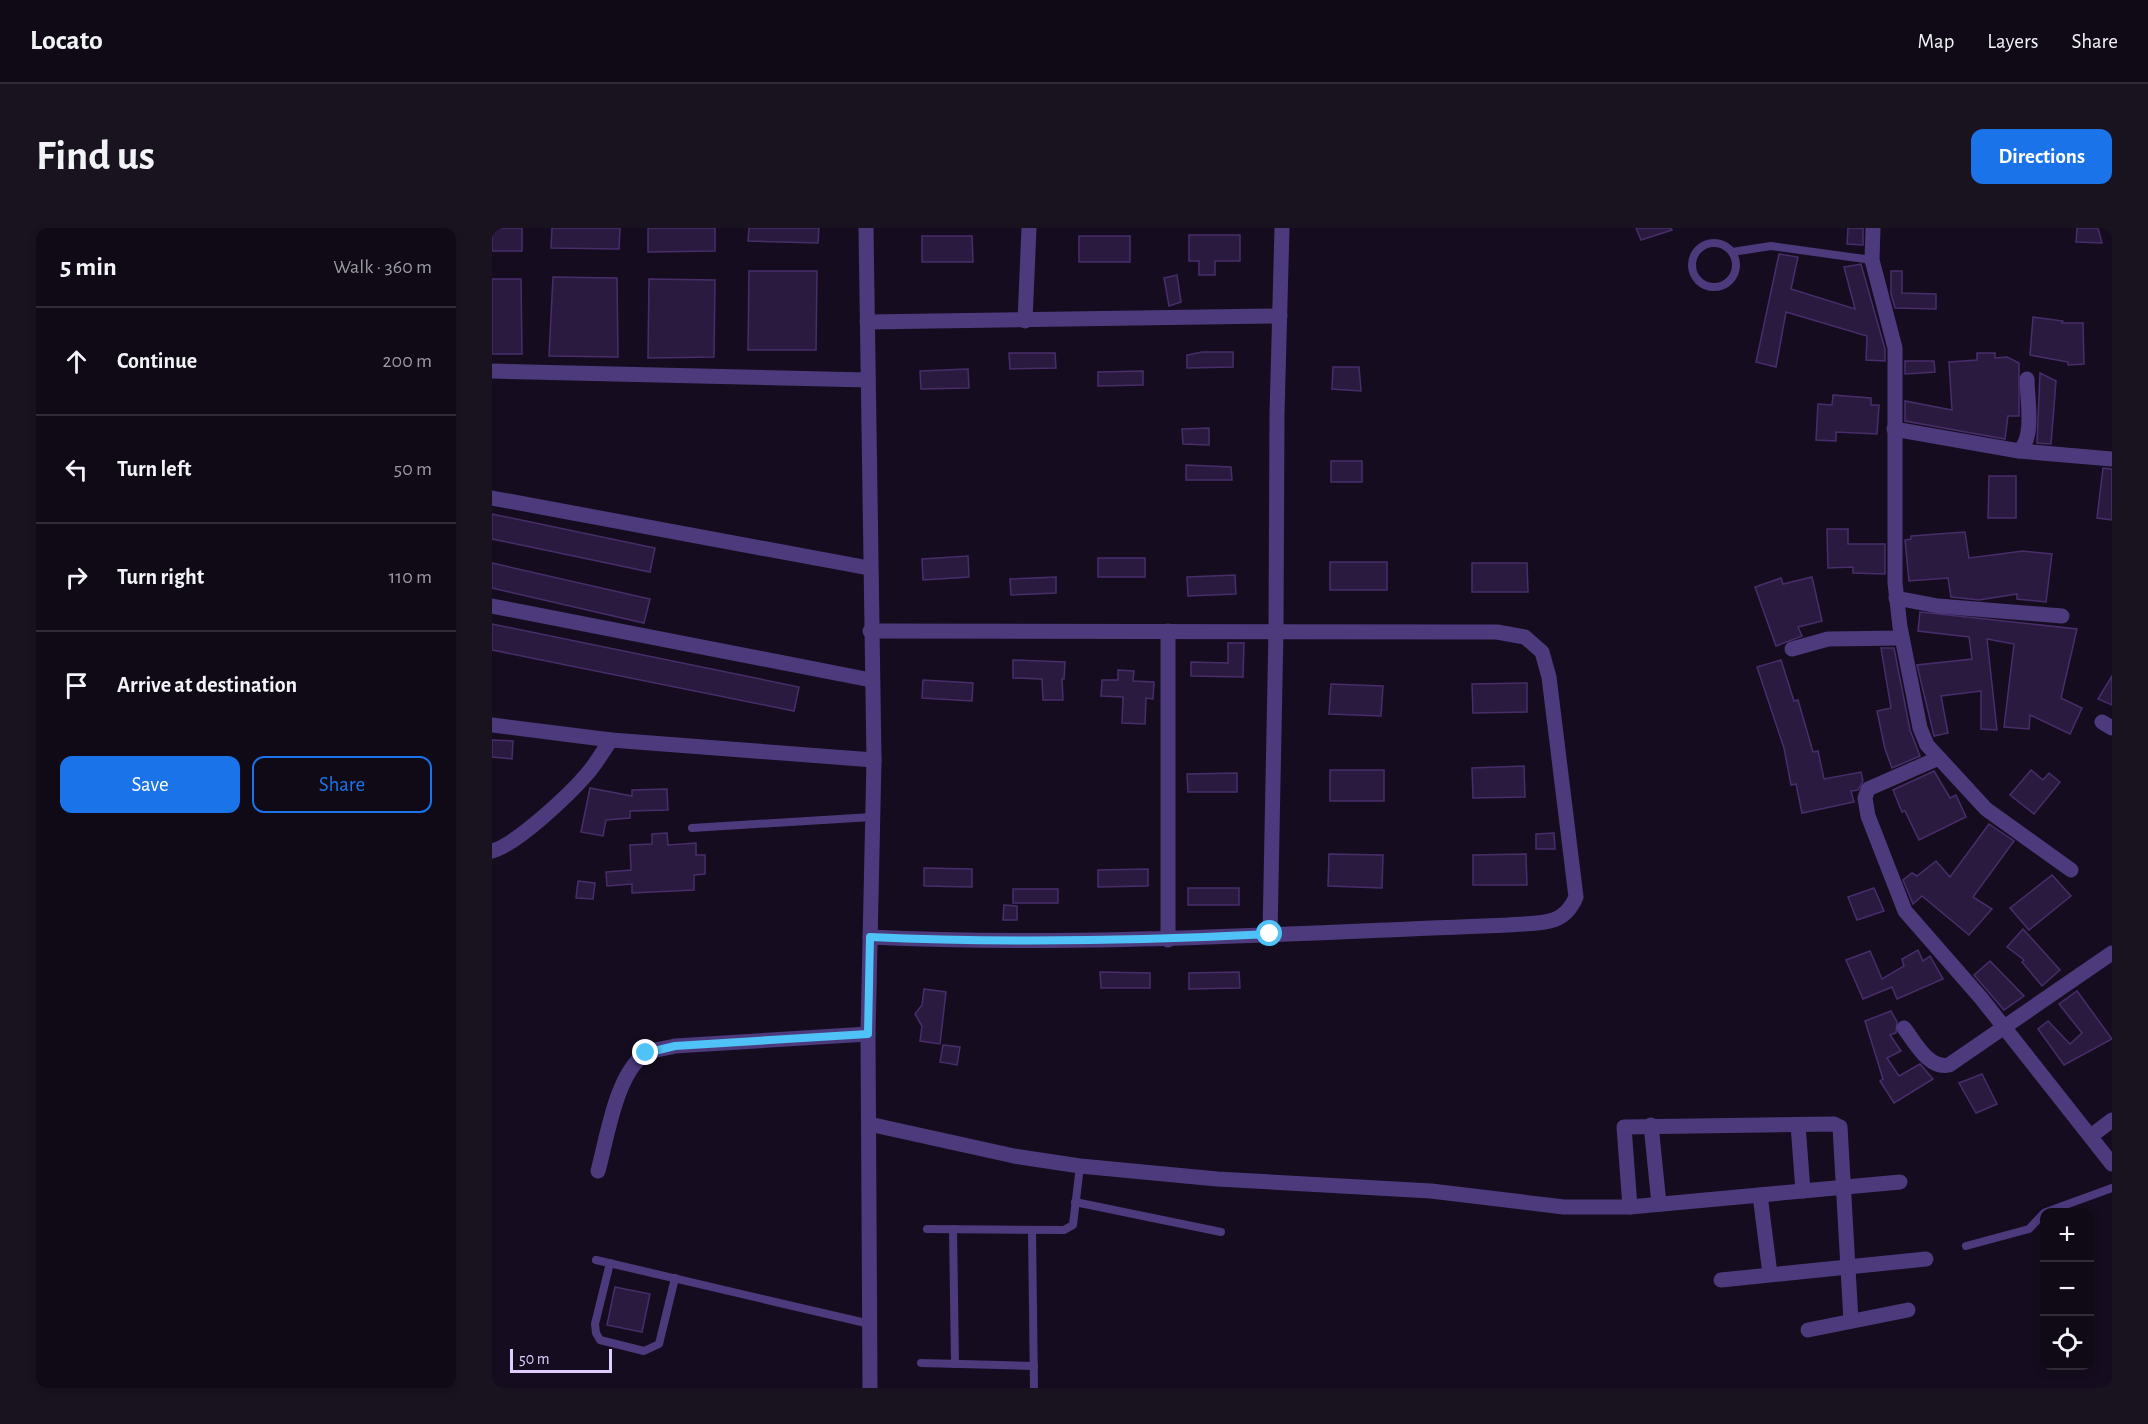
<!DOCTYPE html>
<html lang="en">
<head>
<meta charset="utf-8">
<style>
	:root { --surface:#100a17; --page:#191320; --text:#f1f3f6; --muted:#9c9aa1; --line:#302b36; --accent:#1a73e8 }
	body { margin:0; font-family:"Alegreya Sans",sans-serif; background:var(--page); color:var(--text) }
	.controls { position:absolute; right:18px; bottom:18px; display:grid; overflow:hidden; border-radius:12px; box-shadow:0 3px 9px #0003 }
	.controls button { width:54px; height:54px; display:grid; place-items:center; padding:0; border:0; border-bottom:2px solid var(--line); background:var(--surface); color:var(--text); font:30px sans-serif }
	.scale { position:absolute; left:18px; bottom:15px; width:102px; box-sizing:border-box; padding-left:6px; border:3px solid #decdfd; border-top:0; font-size:16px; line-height:21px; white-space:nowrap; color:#decdfd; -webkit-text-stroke:4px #150d1f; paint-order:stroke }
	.stop { position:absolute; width:18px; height:18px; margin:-14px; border:4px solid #4fc3f7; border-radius:50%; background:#fff }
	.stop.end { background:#4fc3f7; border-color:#fff; box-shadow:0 2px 6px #0008 }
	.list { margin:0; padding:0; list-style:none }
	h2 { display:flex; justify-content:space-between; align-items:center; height:78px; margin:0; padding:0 24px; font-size:26px }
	h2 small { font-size:20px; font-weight:400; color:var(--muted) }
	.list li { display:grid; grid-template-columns:39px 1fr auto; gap:18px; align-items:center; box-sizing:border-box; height:108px; padding:0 24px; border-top:2px solid var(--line) }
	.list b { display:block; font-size:22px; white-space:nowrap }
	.list em { font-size:20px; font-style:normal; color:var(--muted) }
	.actions { display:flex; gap:12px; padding:18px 24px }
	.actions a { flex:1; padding:14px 0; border:2px solid var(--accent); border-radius:12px; text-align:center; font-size:21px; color:var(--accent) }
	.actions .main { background:var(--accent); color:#fff }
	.icon { flex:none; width:33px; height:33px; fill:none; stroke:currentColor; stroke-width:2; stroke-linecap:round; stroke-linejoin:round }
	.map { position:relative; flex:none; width:1620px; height:1160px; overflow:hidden; border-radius:12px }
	header { display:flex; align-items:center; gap:36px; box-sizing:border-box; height:84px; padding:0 30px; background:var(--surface); border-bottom:2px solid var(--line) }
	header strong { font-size:28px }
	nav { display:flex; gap:33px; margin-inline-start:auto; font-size:21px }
	.intro { display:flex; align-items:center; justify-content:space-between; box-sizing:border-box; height:144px; padding:0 36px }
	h1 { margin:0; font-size:42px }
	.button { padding:15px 27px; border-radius:12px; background:var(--accent); color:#fff; font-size:21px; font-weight:700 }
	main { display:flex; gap:36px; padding:0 36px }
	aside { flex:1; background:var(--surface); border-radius:12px; box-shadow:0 3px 9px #0003 }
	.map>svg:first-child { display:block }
</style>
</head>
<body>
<header>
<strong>Locato</strong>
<nav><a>Map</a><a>Layers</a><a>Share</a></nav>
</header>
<div class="intro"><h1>Find us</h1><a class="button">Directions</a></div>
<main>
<aside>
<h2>5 min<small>Walk · 360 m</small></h2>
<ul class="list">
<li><svg class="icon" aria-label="ahead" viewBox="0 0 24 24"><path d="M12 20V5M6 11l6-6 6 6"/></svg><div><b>Continue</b></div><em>200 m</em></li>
<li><svg class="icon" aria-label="left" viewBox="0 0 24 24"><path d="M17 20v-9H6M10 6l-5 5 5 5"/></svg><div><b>Turn left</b></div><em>50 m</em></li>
<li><svg class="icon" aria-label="right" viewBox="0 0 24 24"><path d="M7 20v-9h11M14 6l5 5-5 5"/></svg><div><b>Turn right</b></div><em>110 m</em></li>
<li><svg class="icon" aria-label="arrive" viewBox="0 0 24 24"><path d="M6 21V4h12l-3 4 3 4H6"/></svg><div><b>Arrive at destination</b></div></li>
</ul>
<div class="actions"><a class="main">Save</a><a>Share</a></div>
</aside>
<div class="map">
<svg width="1620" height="1160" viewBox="0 0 1620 1160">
	<rect width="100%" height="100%" fill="#150d1f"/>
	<!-- building -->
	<g fill="#2b1a3f" stroke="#482d6b" stroke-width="1.5">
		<rect x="0" y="0" width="30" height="23"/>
		<path d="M60 0H128L127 21 59 20Z"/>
		<path d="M156 0H223V23L156 24Z"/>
		<path d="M257 0H327L326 15 256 13Z"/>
		<path d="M1144 0H1179L1180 2 1149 12Z"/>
		<path d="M1356 0H1371V17L1355 16Z"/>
		<path d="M1585 0H1606L1610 15 1584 14Z"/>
		<path d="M697 7H748V33H723V47H707V33H697Z"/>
		<path d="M430 8H480L481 34H430Z"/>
		<rect x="587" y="8" width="51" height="26"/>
		<path d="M1287 26 1306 29 1299 61 1363 81 1352 39 1369 36 1393 121V133L1374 132 1375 108 1294 84 1284 139 1264 134Z"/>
		<path d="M257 43H325L324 122H256Z"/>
		<path d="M1399 43H1410V65L1444 66V81L1403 80 1399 66Z"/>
		<path d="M685 47 689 74 677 78 672 50Z"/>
		<path d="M61 49 125 50 126 129 57 128Z"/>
		<path d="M0 51H29L30 126H0Z"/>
		<path d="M157 51 223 52 222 129 156 130Z"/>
		<path d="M1541 89 1571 93 1570 95H1591L1592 136 1576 137V134L1538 127Z"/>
		<path d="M710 124H741V139L695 140V127Z"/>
		<path d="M517 125H563L564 140 518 141Z"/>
		<path d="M1485 125H1503V130L1515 129 1527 135V188H1516L1513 211 1413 193V173L1460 182 1457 134 1485 132Z"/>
		<path d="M1413 133H1442L1443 144 1413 146Z"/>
		<path d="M841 139H867L869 163 840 161Z"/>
		<path d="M476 141 477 160 429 161 428 143Z"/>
		<path d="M651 143V157L606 158V144Z"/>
		<path d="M1548 145 1564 153 1559 216 1545 215Z"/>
		<path d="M1341 167 1379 170V177H1387L1385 206 1344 204V213L1324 212 1326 176 1340 177Z"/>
		<path d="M717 200V217L691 216 690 201Z"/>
		<rect x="839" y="233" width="31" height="21"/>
		<path d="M694 237 739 239 740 252H694Z"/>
		<path d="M1611 240 1620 241V292L1605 290Z"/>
		<path d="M1497 248H1524V290H1496Z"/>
		<path d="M0 286 163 320 158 344 0 311Z"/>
		<path d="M1335 301H1356V316H1393V346L1361 345V339L1336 340Z"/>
		<path d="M1473 304 1477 330 1531 323 1560 326 1554 374 1525 371V366L1487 372 1459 369 1456 350 1417 353 1413 312 1419 311V308Z"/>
		<path d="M476 328 477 349 431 352 430 331Z"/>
		<rect x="606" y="330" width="47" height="19"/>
		<rect x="838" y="334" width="57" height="28"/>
		<path d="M0 335 158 371 152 395 0 360Z"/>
		<path d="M980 335H1035L1036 364H980Z"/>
		<path d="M743 347 744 366 696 368 695 349Z"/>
		<path d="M564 349V365L519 367 518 351Z"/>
		<path d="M1320 349 1330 393 1306 399 1310 408 1284 418 1263 359 1289 350 1291 356Z"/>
		<path d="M1428 384 1585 401 1569 470 1590 480 1578 506 1538 487 1537 501 1512 499 1522 416 1495 411 1505 502 1489 501V463L1449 468 1456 505 1442 508 1425 437 1480 431 1477 409 1426 403Z"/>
		<path d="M0 396 307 459 302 483 0 422Z"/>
		<path d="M736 415H752L751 449 699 448V434L736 435Z"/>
		<path d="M1389 420H1402L1418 502 1428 528 1400 540 1393 521 1385 483 1399 480Z"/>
		<path d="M521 432 573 434 572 451H570L571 472H551L550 451 521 450Z"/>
		<path d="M1289 432 1302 473 1306 472 1321 524 1326 523 1332 551 1369 544 1371 553 1366 562 1359 563 1362 574 1310 585 1304 556 1299 557 1292 520 1265 439Z"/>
		<path d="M626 442 642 443 641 453 662 454 661 471 654 470 653 496 630 495 631 469 609 468 610 452H626Z"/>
		<path d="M1620 448V477L1606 471Z"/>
		<path d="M431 452 481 455 480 473 430 470Z"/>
		<path d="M1035 455V484L981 485 980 456Z"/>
		<path d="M839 456 891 458 889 488 837 486Z"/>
		<path d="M0 512 21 513 20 531 0 529Z"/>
		<path d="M1032 538 1033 569 981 570 980 540Z"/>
		<rect x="838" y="542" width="54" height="31"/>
		<path d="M1539 542 1551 552 1557 545 1568 554 1542 586 1518 567Z"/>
		<path d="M1442 543 1458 570 1464 567 1474 589 1427 612 1413 583 1410 584 1401 562Z"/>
		<path d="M745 545V564H696L695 546Z"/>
		<path d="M98 560 140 568V562L175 561 176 582 138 583V590L114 592 111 608 89 604Z"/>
		<path d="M1497 596 1522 613 1481 669 1500 681 1477 707 1430 668 1421 676 1411 652 1420 645 1425 648 1444 633 1458 649Z"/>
		<path d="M175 605 176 617 204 615V627H213V646L202 647V662L140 665V656L115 658 114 644 139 642 138 617 160 616V606Z"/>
		<path d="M1062 605 1063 621H1044V606Z"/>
		<path d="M837 626 891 627 890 660 836 658Z"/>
		<path d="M1034 626 1035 657H981V627Z"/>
		<path d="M432 640 480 641V659L432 658Z"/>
		<path d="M656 641V658L606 659V642Z"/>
		<path d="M1560 647 1579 668 1537 702 1518 680Z"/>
		<path d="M86 653 103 655 101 671 84 670Z"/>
		<rect x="696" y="660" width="51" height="17"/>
		<path d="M1382 660 1392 683 1365 692 1356 669Z"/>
		<rect x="521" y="661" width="45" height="14"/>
		<path d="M512 677 525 678V692H511Z"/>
		<path d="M1531 701 1568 742 1550 758 1530 734 1532 732 1515 719Z"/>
		<path d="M1426 722 1431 733 1438 728 1451 751 1405 771 1400 759 1371 771 1354 732 1378 723 1390 751 1412 738 1410 731Z"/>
		<path d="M1498 733 1532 768 1512 782 1482 747Z"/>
		<path d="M608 744 658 745V760H609Z"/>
		<path d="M747 744 748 760 697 761V745Z"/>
		<path d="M432 761 454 764 448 816 428 813 430 798 423 786 430 777Z"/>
		<path d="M1585 763 1620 811 1572 837 1546 801 1556 793 1578 816 1590 805 1567 776Z"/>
		<path d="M1399 783 1405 794 1404 805 1398 807 1409 823 1395 830 1407 848 1428 836 1441 851 1402 875 1388 853 1391 851 1373 793Z"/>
		<path d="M451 817 468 819 465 837 448 834Z"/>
		<path d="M1490 846 1505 876 1484 885 1467 855Z"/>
		<path d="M123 1059 158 1066 150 1104 115 1097Z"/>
	</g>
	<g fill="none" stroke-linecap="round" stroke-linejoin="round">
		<!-- service -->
		<g stroke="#4c3a7d" stroke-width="8">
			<circle cx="1222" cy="37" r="22"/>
			<path d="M1240 24 1279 18 1380 32"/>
			<path d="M200 600 380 589"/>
			<path d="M583 974 729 1004"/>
			<path d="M1554 984 1620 960"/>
			<path d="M435 1001 572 1002 581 997 588 938"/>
			<path d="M461 1001 463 1136"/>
			<path d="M540 1002 542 1160"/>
			<path d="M1474 1018 1537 1001 1552 985"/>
			<path d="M104 1032 378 1096"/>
			<path d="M118 1035 103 1096 104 1105 108 1112 152 1123 167 1116 183 1050"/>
			<path d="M429 1135 542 1138"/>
		</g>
		<!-- minor -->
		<g stroke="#4c3a7d" stroke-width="15">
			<path d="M374 0 382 532 376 806 378 1160"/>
			<path d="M1381 0 1380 32 1403 120V355L1408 399 1428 500 1435 517 1494 581 1579 642"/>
			<path d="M533 93 537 0"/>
			<path d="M375 94 788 88"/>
			<path d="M0 143 376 152"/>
			<path d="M1402 201 1527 223C1543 210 1535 171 1535 151"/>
			<path d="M1527 223 1620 231"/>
			<path d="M0 270 377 340"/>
			<path d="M1404 370 1446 378 1570 388"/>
			<path d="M0 378 379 452"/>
			<path d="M1300 421 1336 411 1410 410"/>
			<path d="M1610 494 1620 500"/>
			<path d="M0 497 119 512 382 532"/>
			<path d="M1447 530 1376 561 1373 570 1376 588 1413 683 1489 770 1620 936"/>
			<path d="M0 623C24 617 78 566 95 546 104 536 111 523 119 512"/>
			<path d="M778 706 784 402 785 186 790 0"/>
			<path d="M378 709C591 719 803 705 1016 697 1046 694 1071 700 1084 669L1057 449 1050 424 1033 409 1005 404 378 403"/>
			<path d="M676 712V403"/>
			<path d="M1412 800C1423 814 1436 841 1457 837L1620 725"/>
			<path d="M377 896 522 928 588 938 725 951 939 963 1072 979H1138L1408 954"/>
			<path d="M1159 897 1167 976"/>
			<path d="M1306 897 1311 963"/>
			<path d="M1599 908 1620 892"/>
			<path d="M106 943C115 910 124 847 152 827 159 821 173 821 183 818L376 806"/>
			<path d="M1268 967 1278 1046"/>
			<path d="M1138 979 1132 899 1342 896 1348 899 1359 1093"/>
			<path d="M1229 1052 1434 1031"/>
			<path d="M1316 1102 1416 1082"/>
		</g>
	</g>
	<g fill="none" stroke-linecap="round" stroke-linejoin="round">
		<!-- route -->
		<path stroke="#4fc3f7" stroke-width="8" d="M154 825 183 818 376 806 378 709C511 715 644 713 778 706"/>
	</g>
</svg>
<div class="controls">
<button>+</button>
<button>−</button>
<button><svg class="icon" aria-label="locate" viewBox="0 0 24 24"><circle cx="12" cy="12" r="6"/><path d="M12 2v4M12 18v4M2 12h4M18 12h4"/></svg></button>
</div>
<div class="scale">50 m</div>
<div class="stop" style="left:778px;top:706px"></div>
<div class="stop end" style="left:154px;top:825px"></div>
</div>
</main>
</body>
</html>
